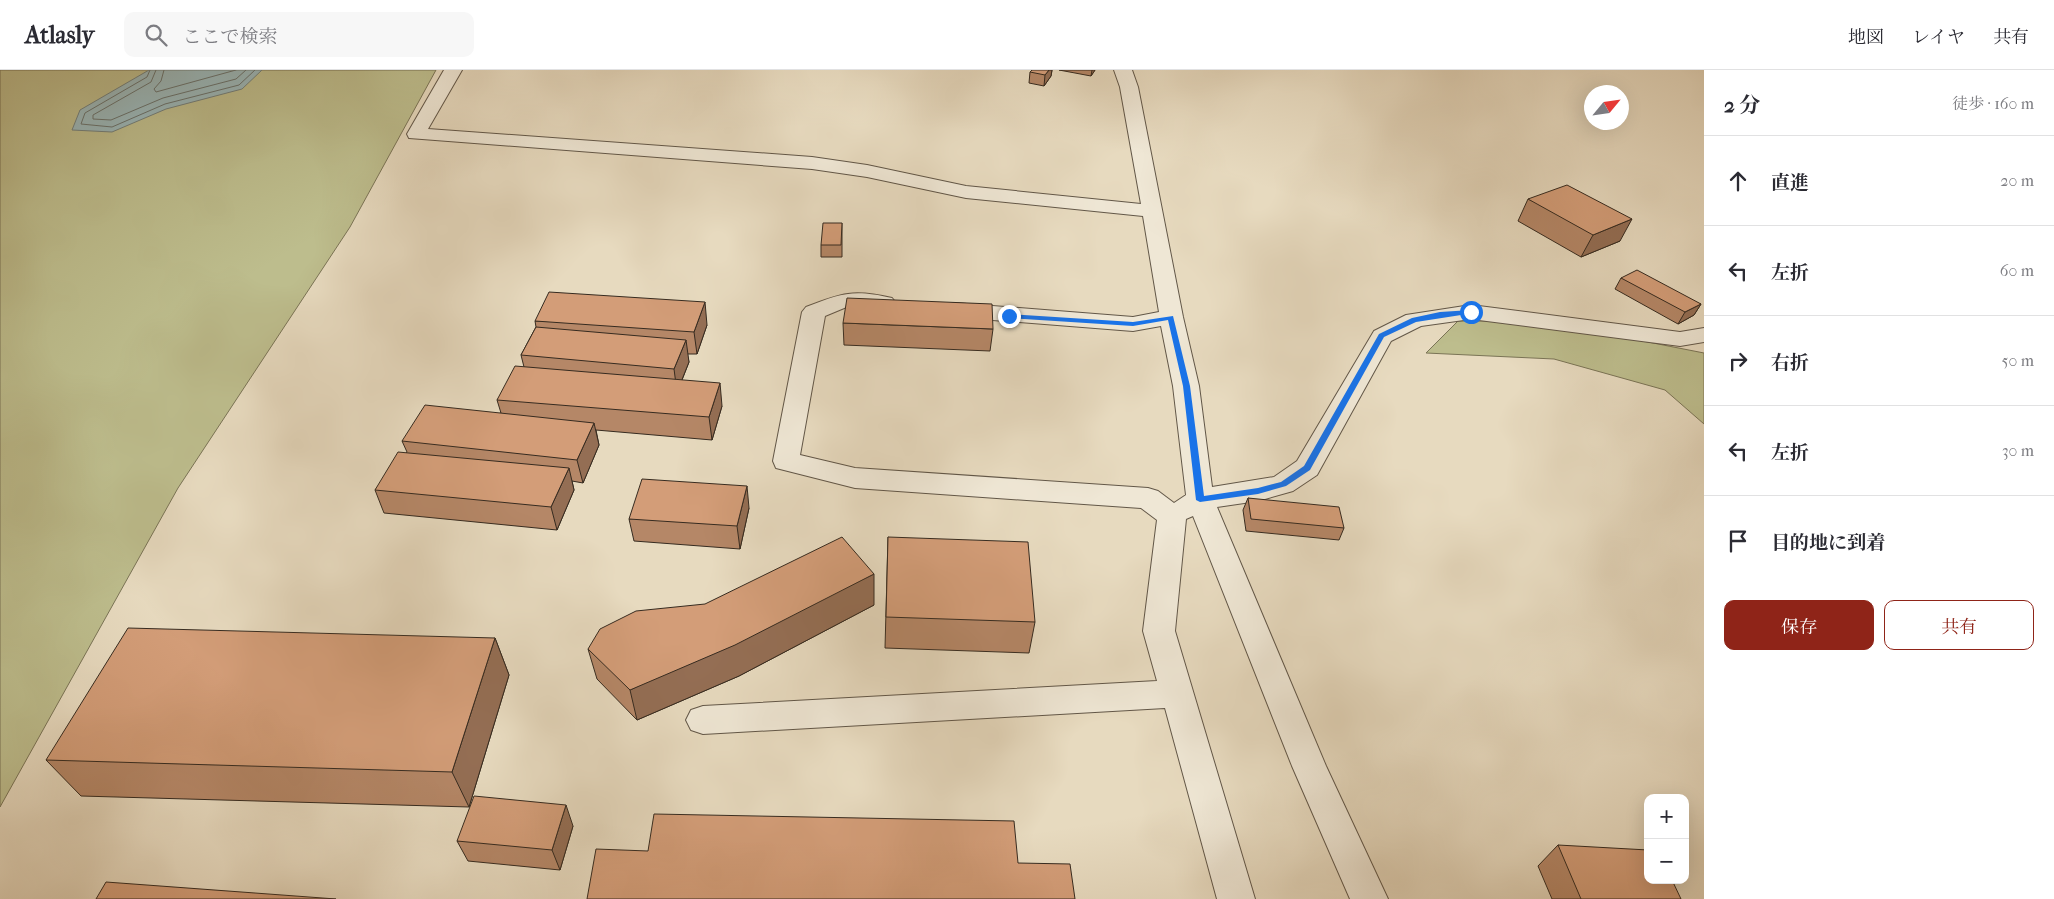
<!DOCTYPE html>
<html lang="ja">
<head>
<meta charset="utf-8">
<style>
	:root { --surface:#fff; --page:#f7f7f7; --text:#2b2b33; --muted:#7c7c81; --line:#e1e1e2; --accent:#8f2418 }
	body { margin:0; font-family:"IM FELL French Canon","Noto Serif JP",serif; background:var(--page); color:var(--text) }
	.controls { position:absolute; right:15px; bottom:15px; display:grid; overflow:hidden; border-radius:10px; box-shadow:0 5px 20px #0002 }
	.controls button { width:45px; height:45px; display:grid; place-items:center; padding:0; border:0; border-bottom:1px solid var(--line); background:var(--surface); color:var(--text); font:25px sans-serif }
	.compass { position:absolute; left:1584px; top:15px; width:45px; height:45px; border-radius:50%; background:var(--surface); box-shadow:0 5px 20px #0002; rotate:61deg }
	.stop { position:absolute; width:15px; height:15px; margin:-11px; border:4px solid #1a73e8; border-radius:50%; background:#fff }
	.stop.end { background:#1a73e8; border-color:#fff; box-shadow:0 1px 5px #0008 }
	.list { margin:0; padding:0; list-style:none }
	h2 { display:flex; justify-content:space-between; align-items:center; height:65px; margin:0; padding:0 20px; font-size:21px }
	h2 small { font-size:16px; font-weight:400; color:var(--muted) }
	.list li { display:grid; grid-template-columns:32px 1fr auto; gap:15px; align-items:center; box-sizing:border-box; height:90px; padding:0 20px; border-top:1px solid var(--line) }
	.list b { display:block; font-size:19px; white-space:nowrap }
	.list em { font-size:16px; font-style:normal; color:var(--muted) }
	.actions { display:flex; gap:10px; padding:15px 20px }
	.actions a { flex:1; padding:11px 0; border:1px solid var(--accent); border-radius:10px; text-align:center; font-size:18px; color:var(--accent) }
	.actions .main { background:var(--accent); color:#fff }
	.icon { flex:none; width:28px; height:28px; fill:none; stroke:currentColor; stroke-width:2; stroke-linecap:round; stroke-linejoin:round }
	.map { position:relative; flex:none; width:1704px; height:829px; overflow:hidden }
	header { display:flex; align-items:center; gap:30px; box-sizing:border-box; height:70px; padding:0 25px; background:var(--surface); border-bottom:1px solid var(--line) }
	header strong { font-size:24px }
	nav { display:flex; gap:28px; margin-inline-start:auto; font-size:18px }
	.search { width:350px; height:45px; background:var(--page); display:flex; align-items:center; gap:12px; box-sizing:border-box; padding:0 18px; border-radius:10px; color:var(--muted); font-size:19px }
	main { display:flex }
	aside { flex:1; background:var(--surface) }
	.map>svg:first-child { display:block }
</style>
</head>
<body>
<header>
<strong>Atlasly</strong>
<div class="search"><svg class="icon" aria-label="search" viewBox="0 0 24 24"><circle cx="10" cy="10" r="6"/><path d="M15 15l6 6"/></svg>ここで検索</div>
<nav><a>地図</a><a>レイヤ</a><a>共有</a></nav>
</header>
<main>
<div class="map">
<svg width="1704" height="829" viewBox="0 0 1704 829">
	<rect width="100%" height="100%" fill="#e7dabf"/>
	<filter id="stains"><feTurbulence type="fractalNoise" baseFrequency=".004" numOctaves="4"/><feColorMatrix values="0 0 0 0 .2 0 0 0 0 .09 0 0 0 0 .02 0 0 0 .5 -.17"/></filter>
	<radialGradient id="worn" r=".72"><stop offset=".6" stop-color="#630" stop-opacity="0"/><stop offset="1" stop-color="#630" stop-opacity=".3"/></radialGradient>
	<!-- green -->
	<g fill="#bdbd8d" stroke="#7a7456">
		<path d="M0 0H436L350 157 178 418 0 737Z"/>
		<path d="M1458 251H1541L1704 283V354L1665 320 1554 289 1426 283Z"/>
	</g>
	<!-- water -->
	<path fill="#9ab8bb" stroke="#72807d" d="M149 0H262L242 19 166 39 112 62 72 60 80 40Z"/>
	<g fill="none" stroke-linecap="round" stroke-linejoin="round">
		<!-- shore -->
		<g stroke="#68726e" stroke-width="1">
			<path d="M150 0 147 7 85 43 81 54 112 57 165 34 239 15 255 0"/>
			<path d="M156 0 151 12 93 45V49L111 50 163 28 236 9 246 0"/>
			<path d="M164 0 161 11 154 19 156 22 236 0"/>
		</g>
		<!-- minor casing -->
		<g stroke="#625748" stroke-width="2">
			<path id="minor" d="M444 0H462L428 59 812 87 867 95 966 116 1141 134 1120 17 1114 0H1132L1138 17 1183 247 1199 316 1212 417 1274 407 1297 391 1374 261 1406 245 1471 235 1680 262 1704 258V272L1680 276 1471 249 1421 256 1391 271 1317 405 1293 421 1258 431 1217 437 1326 696 1388 829H1350L1292 696 1193 446 1186 449 1175 561 1255 829H1217L1165 638 703 664 691 660 686 650 691 640 703 636 1157 611 1143 561 1157 450 1141 438 855 418 776 398 773 391 802 242 806 237C841 223 854 219 892 228L896 233 892 238 884 240 849 236 825 246 800 385 855 398 1148 418 1158 421 1174 433 1186 425 1173 316 1161 256 1133 261 954 247 946 245 942 240 946 235 954 233 1133 247 1159 242 1143 146 966 128 867 107 812 99 409 68 407 64Z"/>
		</g>
		<!-- minor -->
		<use href="#minor" fill="#efe7d5" fill-rule="evenodd"/>
	</g>
	<!-- wall -->
	<g fill="#b58767" stroke="#362b20">
		<path d="M1032 0H1052L1051 6 1044 16 1029 13 1030 2Z"/>
		<path d="M1059 0H1095L1091 6Z"/>
		<path d="M1528 129 1620 171 1581 187 1518 151Z"/>
		<path d="M842 153V187H821V175Z"/>
		<path d="M1621 208 1701 234 1694 245 1678 254 1615 219Z"/>
		<path d="M535 251 707 255 697 284H687L689 292 682 310 722 336 712 370 596 360 599 375 583 413 572 411 574 420 557 460 384 443 375 420 407 382 402 371 501 343 497 330 524 297 521 285 536 257Z"/>
		<path d="M843 253 993 259 990 281 844 275Z"/>
		<path d="M1248 428 1344 458 1339 470 1246 461 1243 440Z"/>
		<path d="M749 438 740 479 634 471 629 449Z"/>
		<path d="M888 467 1035 552 1029 583 885 578Z"/>
		<path d="M874 535 739 606 637 650 597 609 588 579Z"/>
		<path d="M495 568 509 605 469 737 81 726 46 690Z"/>
		<path d="M573 756 560 800 468 791 457 771Z"/>
		<path d="M1558 775 1681 829H1552L1538 796Z"/>
	</g>
	<!-- shaded-wall -->
	<g fill="#946e54" stroke="#362b20">
		<path d="M1049 0H1052L1051 6 1044 16 1045 5Z"/>
		<path d="M1092 0H1095L1091 6Z"/>
		<path d="M1632 149 1620 171 1581 187 1593 165Z"/>
		<path d="M705 232 707 255 697 284 694 262Z"/>
		<path d="M1701 234 1694 245 1678 254 1685 242Z"/>
		<path d="M686 270 689 292 677 322 674 299Z"/>
		<path d="M720 313 722 336 712 370 709 347Z"/>
		<path d="M594 353 599 375 583 413 577 390Z"/>
		<path d="M569 398 574 420 557 460 551 437Z"/>
		<path d="M747 416 749 438 740 479 737 456Z"/>
		<path d="M874 504V535L739 606 637 650 630 620Z"/>
		<path d="M495 568 509 605 469 737 452 702Z"/>
		<path d="M566 735 573 756 560 800 552 780Z"/>
	</g>
	<!-- building -->
	<g fill="#d39d78" stroke="#362b20">
		<path d="M1032 0H1049L1045 5 1030 2Z"/>
		<path d="M1567 115 1632 149 1593 165 1528 129Z"/>
		<path d="M823 153H842L841 175H821Z"/>
		<path d="M1637 200 1701 234 1685 242 1621 208Z"/>
		<path d="M549 222 705 232 694 262 535 251Z"/>
		<path d="M847 228 992 234 993 259 843 253Z"/>
		<path d="M536 257 686 270 674 299 521 285Z"/>
		<path d="M515 296 720 313 709 347 497 330Z"/>
		<path d="M425 335 594 353 577 390 402 371Z"/>
		<path d="M398 382 569 398 551 437 375 420Z"/>
		<path d="M642 409 747 416 737 456 629 449Z"/>
		<path d="M1248 428 1339 437 1344 458 1251 449Z"/>
		<path d="M842 467 874 504 735 575 630 620 588 579 600 559 636 541 705 534Z"/>
		<path d="M888 467 1028 472 1035 552 886 547Z"/>
		<path d="M128 558 495 568 452 702 46 690Z"/>
		<path d="M474 726 566 735 552 780 457 771Z"/>
		<path d="M654 744 1014 751 1018 793 1070 794 1075 829H587L596 779 648 781Z"/>
		<path d="M1558 775 1648 780V810H1672L1681 829H1581Z"/>
		<path d="M106 812 336 829H96Z"/>
	</g>
	<!-- route -->
	<path fill="#1a73e8" d="M1471 240 1474 243 1416 252 1384 267 1310 400 1286 416 1258 424 1200 432 1196 430 1183 316 1168 250 1133 256 1009 248 1005 246 1009 244 1133 252 1173 246 1190 316 1204 426 1258 418 1281 412 1304 396 1379 264 1412 248 1440 242Z"/>
	<rect width="100%" height="100%" filter="url(#stains)"/>
	<rect width="100%" height="100%" fill="url(#worn)"/>
</svg>
<div class="controls">
<button>+</button>
<button>−</button>
</div>
<svg class="compass" viewBox="-18 -18 36 36"><path d="M0-13l5 13h-10z" fill="#e53935"/><path d="M0 13l5-13h-10z" fill="#7c7c81"/></svg>
<div class="stop" style="left:1471px;top:242px"></div>
<div class="stop end" style="left:1009px;top:246px"></div>
</div>
<aside>
<h2>2 分<small>徒歩 · 160 m</small></h2>
<ul class="list">
<li><svg class="icon" aria-label="ahead" viewBox="0 0 24 24"><path d="M12 20V5M6 11l6-6 6 6"/></svg><div><b>直進</b></div><em>20 m</em></li>
<li><svg class="icon" aria-label="left" viewBox="0 0 24 24"><path d="M17 20v-9H6M10 6l-5 5 5 5"/></svg><div><b>左折</b></div><em>60 m</em></li>
<li><svg class="icon" aria-label="right" viewBox="0 0 24 24"><path d="M7 20v-9h11M14 6l5 5-5 5"/></svg><div><b>右折</b></div><em>50 m</em></li>
<li><svg class="icon" aria-label="left" viewBox="0 0 24 24"><path d="M17 20v-9H6M10 6l-5 5 5 5"/></svg><div><b>左折</b></div><em>30 m</em></li>
<li><svg class="icon" aria-label="arrive" viewBox="0 0 24 24"><path d="M6 21V4h12l-3 4 3 4H6"/></svg><div><b>目的地に到着</b></div></li>
</ul>
<div class="actions"><a class="main">保存</a><a>共有</a></div>
</aside>
</main>
</body>
</html>
